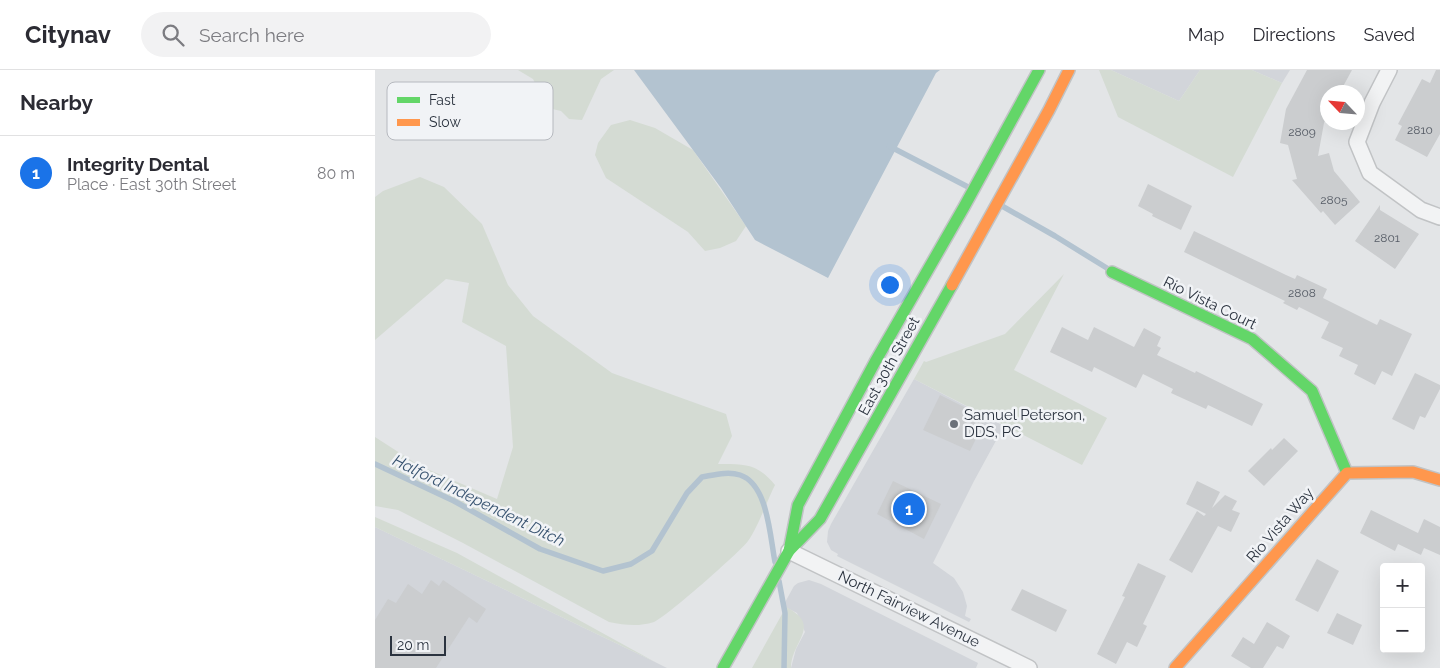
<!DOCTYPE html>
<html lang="en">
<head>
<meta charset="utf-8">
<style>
	:root { --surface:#fff; --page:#f2f2f3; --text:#2b2b33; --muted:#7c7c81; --line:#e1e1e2; --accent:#1a73e8 }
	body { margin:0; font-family:Raleway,sans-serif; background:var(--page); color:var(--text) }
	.controls { position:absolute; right:15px; bottom:15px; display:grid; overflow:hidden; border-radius:5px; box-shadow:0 5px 20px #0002 }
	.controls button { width:45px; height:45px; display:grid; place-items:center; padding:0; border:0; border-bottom:1px solid var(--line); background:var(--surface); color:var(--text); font:25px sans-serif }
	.compass { position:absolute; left:945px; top:15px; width:45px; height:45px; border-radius:50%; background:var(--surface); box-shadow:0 5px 20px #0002; rotate:296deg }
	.scale { position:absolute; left:15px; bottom:12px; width:56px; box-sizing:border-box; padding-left:5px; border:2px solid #2b333f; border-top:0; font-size:14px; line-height:18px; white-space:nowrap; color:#2b333f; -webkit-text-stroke:4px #f1f3f6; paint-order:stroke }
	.you { position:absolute; left:514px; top:214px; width:18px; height:18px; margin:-12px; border:4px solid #fff; border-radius:50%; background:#1a73e8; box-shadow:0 0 0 8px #1a73e833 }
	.badge { display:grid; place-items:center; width:32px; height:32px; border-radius:50%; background:var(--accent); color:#fff; font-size:16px; font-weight:700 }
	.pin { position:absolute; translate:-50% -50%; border:2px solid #fff; box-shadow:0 1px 5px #0006 }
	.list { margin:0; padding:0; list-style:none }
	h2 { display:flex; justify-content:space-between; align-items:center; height:65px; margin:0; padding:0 20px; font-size:21px }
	h2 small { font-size:16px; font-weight:400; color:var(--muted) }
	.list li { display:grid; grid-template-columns:32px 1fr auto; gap:15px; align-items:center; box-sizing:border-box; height:75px; padding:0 20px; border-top:1px solid var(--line) }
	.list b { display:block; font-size:19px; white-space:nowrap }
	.list p { margin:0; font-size:16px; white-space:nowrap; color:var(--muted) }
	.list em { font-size:16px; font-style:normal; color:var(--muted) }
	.icon { flex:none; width:28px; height:28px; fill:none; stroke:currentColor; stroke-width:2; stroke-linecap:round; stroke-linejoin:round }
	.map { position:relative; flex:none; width:1065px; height:598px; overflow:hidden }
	header { display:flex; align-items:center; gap:30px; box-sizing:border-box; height:70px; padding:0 25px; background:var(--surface); border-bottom:1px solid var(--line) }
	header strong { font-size:24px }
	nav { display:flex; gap:28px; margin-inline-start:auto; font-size:18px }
	.search { width:350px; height:45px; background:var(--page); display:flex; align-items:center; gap:12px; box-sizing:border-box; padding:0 18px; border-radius:28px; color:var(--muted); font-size:19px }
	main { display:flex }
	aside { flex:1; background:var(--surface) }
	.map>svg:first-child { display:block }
</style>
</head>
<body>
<header>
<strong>Citynav</strong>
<div class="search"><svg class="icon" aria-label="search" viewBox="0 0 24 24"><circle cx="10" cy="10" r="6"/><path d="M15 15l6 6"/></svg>Search here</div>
<nav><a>Map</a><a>Directions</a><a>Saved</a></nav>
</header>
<main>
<aside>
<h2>Nearby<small></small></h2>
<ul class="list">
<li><span class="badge">1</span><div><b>Integrity Dental</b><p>Place · East 30th Street</p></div><em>80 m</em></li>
</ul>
</aside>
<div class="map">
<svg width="1065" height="598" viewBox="0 0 1065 598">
	<rect width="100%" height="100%" fill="#e3e5e7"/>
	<!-- built -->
	<g fill="#d2d5da">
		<path d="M736 0H825L804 31Z"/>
		<path d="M877 0H915L907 13Z"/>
		<path d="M539 309 629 356 599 411 558 493 579 508 588 522 592 536 590 546 596 549 594 552 462 486 463 484 456 480 452 472 453 461 456 454Z"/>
		<path d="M0 457 280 592 292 598H0Z"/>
		<path d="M434 510 446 514 603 593 601 598H416L421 579 430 562 422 543 408 536 419 516 423 513Z"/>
	</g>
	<!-- green -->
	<g fill="#d4dbd3">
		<path d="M143 0H239L226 9 207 50 194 49 186 41 173 38 158 9Z"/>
		<path d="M724 0H736L804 31 825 0H877L907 13 858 107 743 47Z"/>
		<path d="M255 50 280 58 318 80 371 156 361 171 345 178 330 181 313 162 231 108 220 85 223 73 236 55Z"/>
		<path d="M45 107 69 117 107 154 133 215 158 246 237 303 351 344 357 366 343 394C369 394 382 393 400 415 392 431 383 457 373 471 365 482 290 548 279 552 263 557 250 555 234 552L88 473 23 440 0 436V367L45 396 122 429 138 377 131 276 87 252 94 213 71 209 0 270V127L8 121Z"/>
		<path d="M689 204 639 300 732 348 707 395 539 309 549 291 551 292 630 264Z"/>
		<path d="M0 447 82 483 280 592 0 457Z"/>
		<path d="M411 537C448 556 416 571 416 598H377Z"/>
	</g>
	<!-- water -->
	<path fill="#b3c3d0" d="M259 0H565L561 3 453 208 380 170 346 118Z"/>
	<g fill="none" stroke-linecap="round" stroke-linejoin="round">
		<!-- stream -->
		<g stroke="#b3c3d0" stroke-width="5.5">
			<path d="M514 76 595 118"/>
			<path d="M627 136 680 166 735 200"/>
			<path d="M0 394 79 431 165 479 228 501 256 494 277 481 312 423 327 407C339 405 353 401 365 405 393 414 395 467 400 492"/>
			<path d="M404 511 410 543 409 598"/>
		</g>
	</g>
	<!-- building -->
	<g fill="#cbcdcf">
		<path d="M932 0H977L965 22H952V46L949 53 943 86 954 83 959 101 985 132 960 155 948 141 946 143 917 110 922 109 913 75 905 73 911 39Z"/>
		<path d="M1061 0H1065V64L1052 87 1020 70 1027 56 1023 54 1047 9 1055 13Z"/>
		<path d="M773 114 817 136 806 160 777 146 778 144 763 136Z"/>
		<path d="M1005 135V140L1044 164 1020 199 980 171Z"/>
		<path d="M819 161 911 205 920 209 922 205 952 219 948 228 1002 255 1005 249 1037 264 1017 306 1007 301 1000 315 979 304 983 295 964 286 968 278 946 268 954 252 924 237 922 240 908 233 910 231 809 182Z"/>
		<path d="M687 257 713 270 719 257 759 277 769 258 786 267 782 276 786 278 782 285 820 303 821 301 888 334 877 356 833 335 831 339 796 323 798 319 768 304 761 318 719 297 717 302 675 282Z"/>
		<path d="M1040 303 1065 315V319L1050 348 1045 346 1039 360 1017 349Z"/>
		<path d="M565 325 611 348 595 381 548 360Z"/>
		<path d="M909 368 923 381 889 416 873 401 896 378 897 380Z"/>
		<path d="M518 411 566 434 549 469 502 444Z"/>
		<path d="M822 411 845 422 837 438 850 425 862 431 857 440 865 443 856 462 843 456 817 503 794 490 822 441 829 446 831 444 811 434Z"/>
		<path d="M996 440 1043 463 1049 449 1065 457V485L1049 478 1046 485 1023 474 1020 481 985 463Z"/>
		<path d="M942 489 964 501 943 542 920 530Z"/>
		<path d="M763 493 791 506 768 554 772 556 762 577 752 572 741 594 722 584 750 527 747 526Z"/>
		<path d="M56 510 64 516 68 510 111 539 102 553 94 547 61 598H0V550L13 529 21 533 33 514 47 524Z"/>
		<path d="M647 519 692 540 681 562 636 540Z"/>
		<path d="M962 543 987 555 978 575 952 563Z"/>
		<path d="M892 552 915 566 908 579 902 576 888 598H876L856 586 868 567 879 574Z"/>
	</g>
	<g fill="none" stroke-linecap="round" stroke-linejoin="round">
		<!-- street casing -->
		<g stroke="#c1c3c5" stroke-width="18">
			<g id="street">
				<path d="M1014 0 997 33 982 72 995 103 1046 140 1065 147"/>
				<path d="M414 481 654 598"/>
			</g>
		</g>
		<!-- fast casing -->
		<g stroke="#c1c3c5" stroke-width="14">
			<g id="fast">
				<path d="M737 202 877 269 937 321 972 403"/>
				<path d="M414 481 423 435 500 292 589 137 664 0"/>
				<path d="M348 598 414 481 445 449 577 215"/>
			</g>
		</g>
		<!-- slow casing -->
		<g stroke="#c1c3c5" stroke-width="14">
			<g id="slow">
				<path d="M577 215 674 40 694 0"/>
				<path d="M800 598 972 403 1038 402 1065 410"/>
			</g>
		</g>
		<!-- street -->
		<use href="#street" stroke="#f2f3f4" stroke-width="15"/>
		<!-- fast -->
		<use href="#fast" stroke="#63d668" stroke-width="11"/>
		<!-- slow -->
		<use href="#slow" stroke="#ff974d" stroke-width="11"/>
	</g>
	<!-- markers -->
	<circle fill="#6b717a" stroke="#f1f3f6" stroke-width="2" cx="579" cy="354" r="5"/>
	<g text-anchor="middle" stroke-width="5" stroke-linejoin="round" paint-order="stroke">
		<!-- number labels -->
		<g font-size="12" fill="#545a64">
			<text x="1045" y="64">2810</text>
			<text x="927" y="66">2809</text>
			<text x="959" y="134">2805</text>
			<text x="1012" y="172">2801</text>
			<text x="927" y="227">2808</text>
		</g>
		<!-- street labels -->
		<g font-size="15" fill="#2b333f" stroke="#f1f3f6">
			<text transform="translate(835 233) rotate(26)" y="5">Rio Vista Court</text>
			<text transform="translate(514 296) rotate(-61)" y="5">East 30th Street</text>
			<text transform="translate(905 455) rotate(-49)" y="5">Rio Vista Way</text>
			<text transform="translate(534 539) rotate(26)" y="5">North Fairview Avenue</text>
		</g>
		<!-- poi labels -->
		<g font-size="15" fill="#2b333f" stroke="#f1f3f6" text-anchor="start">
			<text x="589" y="350">Samuel Peterson,<tspan x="589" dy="17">DDS, PC</tspan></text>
		</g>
		<!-- water labels -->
		<g font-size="16" font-style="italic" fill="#385370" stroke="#f1f3f6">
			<text transform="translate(104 430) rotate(26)" y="6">Halford Independent Ditch</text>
		</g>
	</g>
	<!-- legend -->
	<rect x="12" y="12" width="166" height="58" rx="8" fill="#f1f3f6" stroke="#b6b9bf" stroke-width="1"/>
	<rect x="22" y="27" width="23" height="6" fill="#63d668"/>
	<rect x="22" y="49" width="23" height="7" fill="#ff974d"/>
	<g font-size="14" fill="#2b333f">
		<text x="54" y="35">Fast</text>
		<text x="54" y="57">Slow</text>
	</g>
</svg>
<div class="controls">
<button>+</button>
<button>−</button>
</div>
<svg class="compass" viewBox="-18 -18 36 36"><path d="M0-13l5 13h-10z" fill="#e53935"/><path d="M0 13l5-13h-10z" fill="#7c7c81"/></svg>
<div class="scale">20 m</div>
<div class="you"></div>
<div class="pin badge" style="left:534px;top:439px">1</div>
</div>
</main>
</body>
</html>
